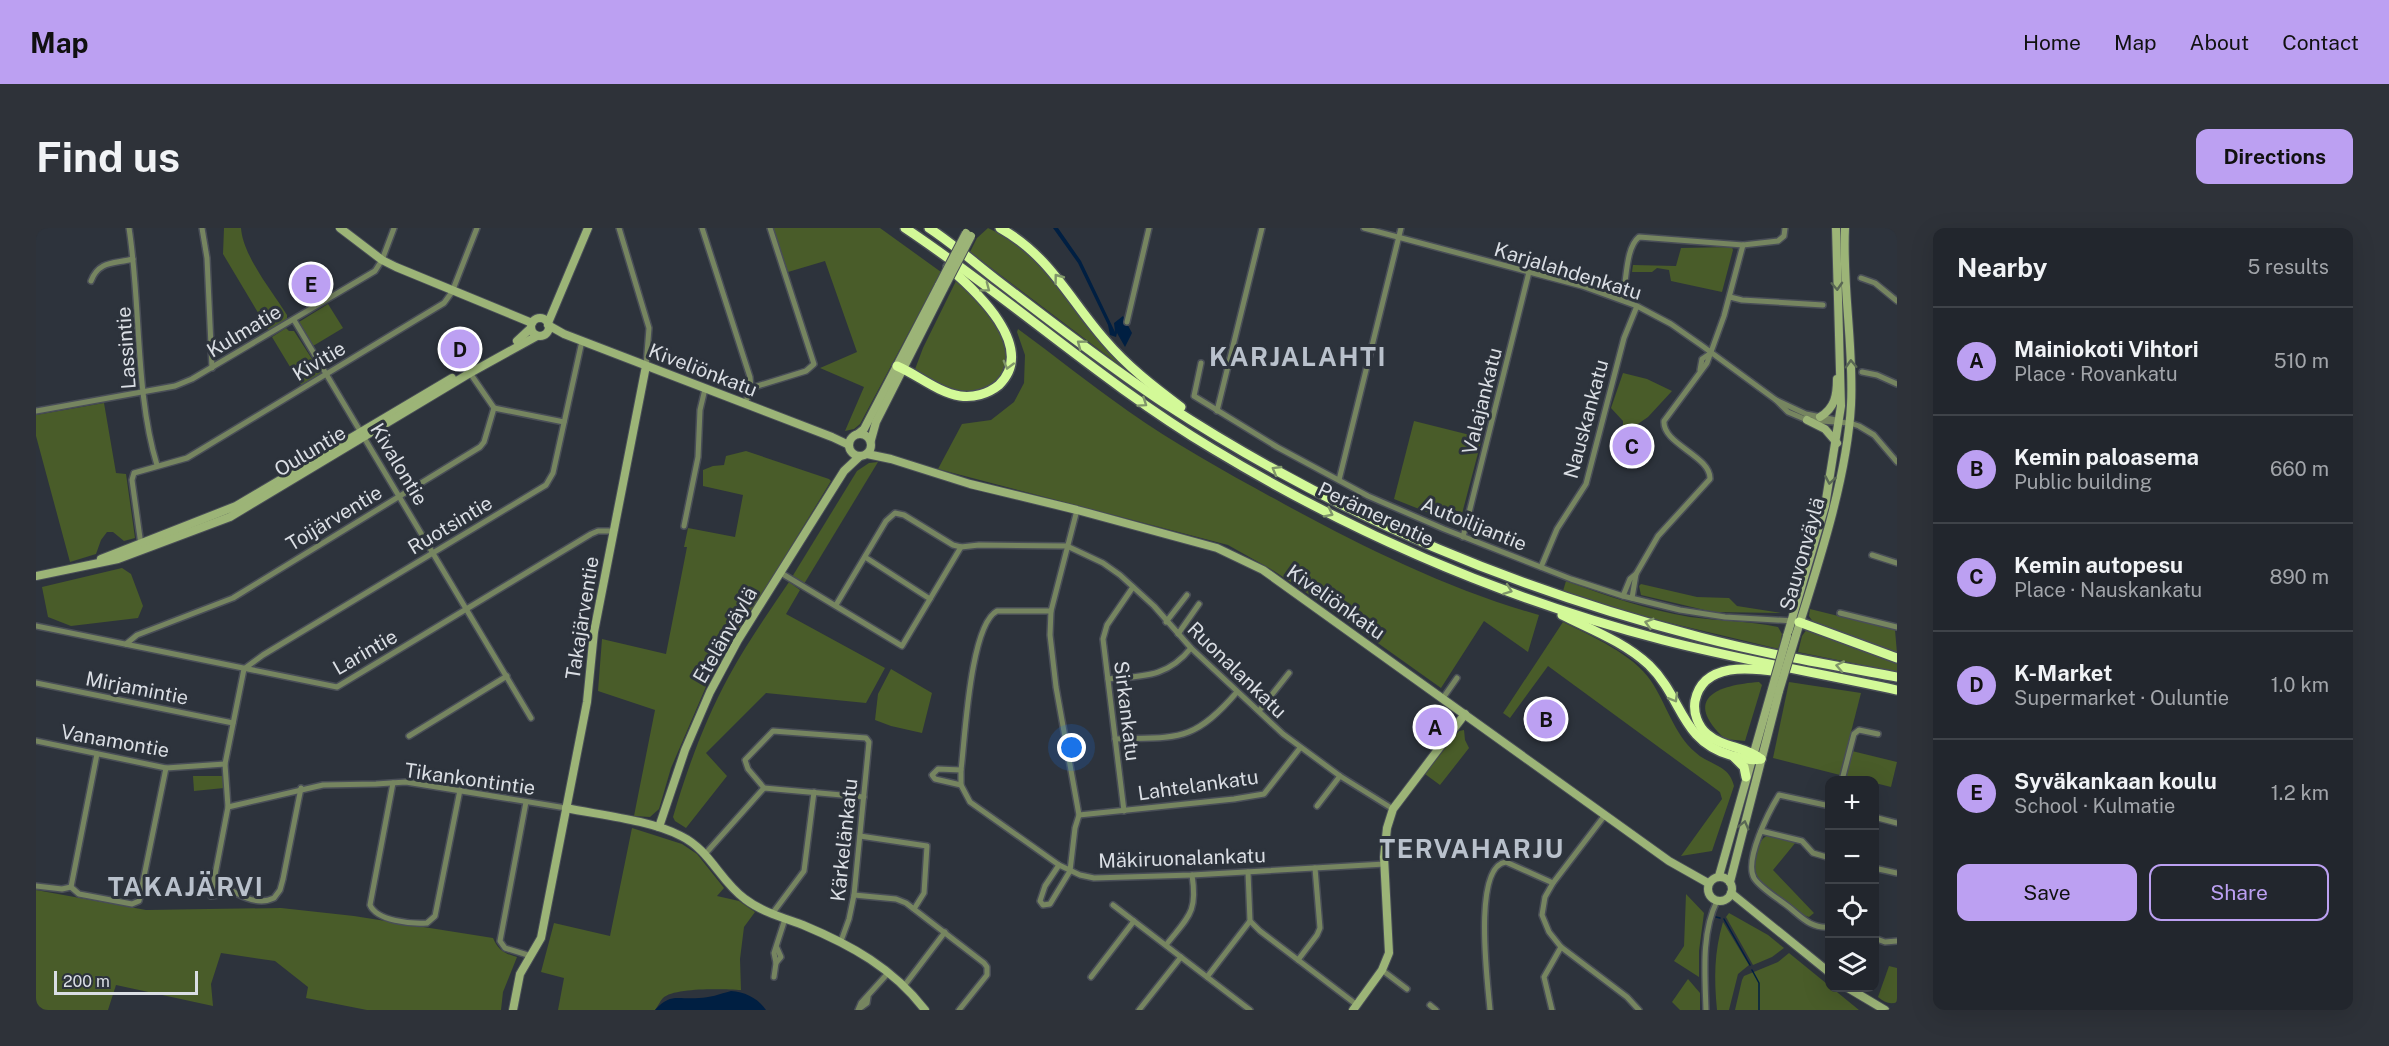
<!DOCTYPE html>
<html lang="en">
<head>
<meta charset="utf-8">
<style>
	:root { --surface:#22262d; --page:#2e3239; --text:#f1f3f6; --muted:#a2a5aa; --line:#3f4349; --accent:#bca0f2 }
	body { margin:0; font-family:"Public Sans",sans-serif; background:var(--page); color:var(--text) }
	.controls { position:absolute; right:18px; bottom:18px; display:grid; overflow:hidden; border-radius:12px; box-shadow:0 6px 24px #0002 }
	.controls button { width:54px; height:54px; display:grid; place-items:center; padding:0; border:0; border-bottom:2px solid var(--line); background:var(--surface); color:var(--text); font:30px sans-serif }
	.scale { position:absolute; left:18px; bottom:15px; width:144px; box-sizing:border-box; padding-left:6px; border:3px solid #dadee4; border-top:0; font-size:16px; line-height:21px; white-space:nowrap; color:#dadee4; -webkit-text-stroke:4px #2d333c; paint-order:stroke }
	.you { position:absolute; left:1036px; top:520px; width:21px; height:21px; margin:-15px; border:4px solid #fff; border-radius:50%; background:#1a73e8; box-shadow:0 0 0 9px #1a73e833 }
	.badge { display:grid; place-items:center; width:39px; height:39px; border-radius:50%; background:var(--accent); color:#111; font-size:20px; font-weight:700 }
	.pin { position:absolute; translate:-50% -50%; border:3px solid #fff; box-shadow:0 2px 6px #0006 }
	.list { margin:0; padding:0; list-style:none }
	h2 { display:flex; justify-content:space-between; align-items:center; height:78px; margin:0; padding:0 24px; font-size:26px }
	h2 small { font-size:20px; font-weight:400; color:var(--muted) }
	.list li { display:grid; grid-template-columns:39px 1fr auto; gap:18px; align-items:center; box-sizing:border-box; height:108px; padding:0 24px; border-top:2px solid var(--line) }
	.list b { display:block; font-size:22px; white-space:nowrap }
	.list p { margin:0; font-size:20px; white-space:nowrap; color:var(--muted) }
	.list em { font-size:20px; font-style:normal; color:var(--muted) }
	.actions { display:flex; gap:12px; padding:18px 24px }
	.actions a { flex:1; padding:14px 0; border:2px solid var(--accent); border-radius:12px; text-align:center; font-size:21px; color:var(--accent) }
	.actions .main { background:var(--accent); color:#111 }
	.icon { flex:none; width:33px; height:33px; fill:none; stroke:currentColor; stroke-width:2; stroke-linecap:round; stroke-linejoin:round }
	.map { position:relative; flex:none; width:1861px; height:782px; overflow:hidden; border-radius:12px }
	header { display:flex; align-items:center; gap:36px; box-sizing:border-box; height:84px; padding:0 30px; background:var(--accent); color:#111 }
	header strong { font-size:28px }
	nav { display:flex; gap:33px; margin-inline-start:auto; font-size:21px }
	.intro { display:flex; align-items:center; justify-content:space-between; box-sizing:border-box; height:144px; padding:0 36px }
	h1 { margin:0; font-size:42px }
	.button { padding:15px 27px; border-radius:12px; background:var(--accent); color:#111; font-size:21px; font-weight:700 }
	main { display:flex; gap:36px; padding:0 36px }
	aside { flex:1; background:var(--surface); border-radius:12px; box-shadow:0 6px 24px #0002 }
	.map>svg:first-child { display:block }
</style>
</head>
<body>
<header>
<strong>Map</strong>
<nav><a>Home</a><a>Map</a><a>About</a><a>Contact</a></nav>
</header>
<div class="intro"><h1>Find us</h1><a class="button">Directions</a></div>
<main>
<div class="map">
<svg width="1861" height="782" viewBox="0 0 1861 782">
	<rect width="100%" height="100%" fill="#2d333c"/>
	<!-- green -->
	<g fill="#495c29">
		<path d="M188 0H205C207 28 236 63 251 87V91L233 103 187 26Z"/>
		<path d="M737 0H844L905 44 824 196 818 201 809 203 828 159 784 140 821 124 789 33 752 44Z"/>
		<path d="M952 0 974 11 996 26 1099 146 1098 148 934 24 941 10Z"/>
		<path d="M1696 19 1697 22 1686 64 1635 53 1633 42 1621 40 1616 44H1596L1597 37 1640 38 1645 20Z"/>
		<path d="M921 51C937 68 959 86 967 108 980 144 953 175 916 162 903 158 891 150 878 144L887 120Z"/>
		<path d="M292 76 307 100 277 118 263 94Z"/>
		<path d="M250 100 253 103H258L285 145 265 157 236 109Z"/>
		<path d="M982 101C1019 128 1055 157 1092 183 1142 218 1195 247 1248 276 1329 320 1414 362 1503 387L1492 424 1448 393 1405 460 1287 376 1238 343 1192 317 902 241 926 196 955 192 978 174 988 155 989 127 981 104Z"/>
		<path d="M1587 145 1611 151 1636 163 1612 189 1593 202 1587 200V193L1575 180Z"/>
		<path d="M68 175 80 245 90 246 99 310 88 313 77 304H71L65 312 60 326 34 334 0 208V187Z"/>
		<path d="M1378 193 1446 210 1423 297 1358 271Z"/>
		<path d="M710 223 793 251 795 253 731 358 694 415 672 454 635 540 623 581 614 589 598 588 619 482 562 463 566 411 630 426 651 319H648L652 300 699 309 707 267 667 258V242L677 238 688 237 690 228Z"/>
		<path d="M842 234 768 356 756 349 821 243 833 235Z"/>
		<path d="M86 340 95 346 107 378 102 390 35 398 12 389 6 359Z"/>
		<path d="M1530 353C1571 368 1612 382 1654 389 1683 393 1714 393 1742 399L1746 406 1743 421 1609 389 1527 363Z"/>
		<path d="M753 354 764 362 750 386 849 440 830 475 730 465 670 525 691 548 650 600 639 593 637 589C651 541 669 492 693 448 711 415 732 385 753 354Z"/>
		<path d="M1605 356 1661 369 1693 370 1701 378 1745 385 1677 384 1605 367 1603 358Z"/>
		<path d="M1774 381 1859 402 1861 425 1777 394 1773 388Z"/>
		<path d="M1527 394C1555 408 1597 426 1615 453 1630 475 1638 506 1659 524 1674 538 1693 536 1698 558L1676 623 1645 628 1686 571 1684 564 1512 438 1474 490 1467 485Z"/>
		<path d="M1771 401 1861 433V444L1762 424 1766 408Z"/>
		<path d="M855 441 896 465 886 505 855 498 839 492 842 466Z"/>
		<path d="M1723 454 1726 457 1709 513 1689 511C1645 470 1682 457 1723 454Z"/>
		<path d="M1753 454 1825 465 1804 547 1737 530Z"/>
		<path d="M1428 502 1429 512 1433 520 1404 557 1389 546 1423 503Z"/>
		<path d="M1816 523 1861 534 1855 559 1839 555 1838 552 1810 548Z"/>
		<path d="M157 548H187L188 560 158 563Z"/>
		<path d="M596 600 646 616 661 626 688 660 681 668 703 673 719 684 708 699 704 731 705 762C689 761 638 759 627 770 624 773 622 778 619 782H522L528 750 505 744 518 695 574 708Z"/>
		<path d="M1732 607 1760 614 1737 642 1778 685 1773 689 1767 687 1722 651C1715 639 1719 613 1732 607Z"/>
		<path d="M0 662 110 682 245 680 318 688 457 710C462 722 469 726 481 729L467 764 465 782H331L270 770 272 759 239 733 185 725 175 756 177 778 80 757 72 782H0Z"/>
		<path d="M1650 666 1668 685 1663 723V749L1638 733 1648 718Z"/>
		<path d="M1693 685 1732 707 1748 720 1736 729 1717 737 1690 689Z"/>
		<path d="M1687 694 1713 737 1702 746 1693 782H1681C1678 750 1678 725 1687 694Z"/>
		<path d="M1753 725 1823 782H1699L1706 752 1708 748 1742 734Z"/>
		<path d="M1853 738 1861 740V774C1854 777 1848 774 1842 769Z"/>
		<path d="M1652 751 1664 765V782H1644L1636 774Z"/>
	</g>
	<!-- water -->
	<g fill="#001f42">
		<path d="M1017 0H1022L1045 33 1079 104 1078 95 1087 88 1096 105 1089 119 1081 105 1080 109 1074 107 1072 97 1042 35Z"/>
		<path d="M695 763C709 764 722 770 730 782H619C635 764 642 772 663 770 673 770 684 766 695 763Z"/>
	</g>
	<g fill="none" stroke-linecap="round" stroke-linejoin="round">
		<!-- stream -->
		<g stroke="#001f42" stroke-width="1.5">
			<path d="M1680 689 1684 690"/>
			<path d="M1688 691 1714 737"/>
			<path d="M1716 742 1723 755V782"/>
		</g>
		<!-- street casing -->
		<g stroke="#494e57" stroke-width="8">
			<g id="street">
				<path d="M93 0C105 76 99 166 121 237"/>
				<path d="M166 0 171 30 176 140"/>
				<path d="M583 0 613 100 610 138"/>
				<path d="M666 0 714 149 715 160 709 176"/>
				<path d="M1328 0 1546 58 1601 78 1635 96 1665 117 1740 172 1752 184 1771 192 1814 195 1823 198 1838 207 1861 234"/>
				<path d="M1825 50 1839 55 1861 73"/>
				<path d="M55 53C63 32 79 36 97 31"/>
				<path d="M1694 69 1706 72 1787 77"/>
				<path d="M1586 72C1591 54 1589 20 1603 9L1707 17 1742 13 1748 8 1749 0"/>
				<path d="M258 92 495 490"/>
				<path d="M1091 94 1113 0"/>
				<path d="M1165 135 1158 168 1241 219 1332 268 1408 301 1535 351 1587 368 1644 382 1689 389 1758 393"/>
				<path d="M1664 142 1666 131 1675 125"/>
				<path d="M1826 144 1841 147 1861 156"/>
				<path d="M434 145 458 180"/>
				<path d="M715 160 770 143 778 136 734 0"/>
				<path d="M1740 172 1770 186 1800 192"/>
				<path d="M458 180 528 194"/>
				<path d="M0 183 139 158 156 151 339 43 346 32 358 0"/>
				<path d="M1181 183 1226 0"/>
				<path d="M1303 252 1365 0"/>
				<path d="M648 298 662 229 664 182 669 161"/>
				<path d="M1427 309 1493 44"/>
				<path d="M105 317 96 252 98 245 151 230 408 75 416 64 441 0"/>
				<path d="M1836 327 1861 335"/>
				<path d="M829 329 894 371"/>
				<path d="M1505 339 1521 301 1550 256 1588 110 1601 78"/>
				<path d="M745 345 866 418 925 319"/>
				<path d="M1587 368 1594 351 1600 346 1622 308 1674 251C1675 228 1626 216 1628 193L1671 135 1688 88 1707 17"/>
				<path d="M1596 370 1600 346"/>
				<path d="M800 377 850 293 859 285 868 287 917 317 925 319 943 317 1031 318 1067 335 1084 347 1118 378 1155 420 1247 506 1304 548 1357 581"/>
				<path d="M1015 383H961C934 397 929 511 925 542V557L934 574 1023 637 1044 647 1058 650 1156 647 1349 636"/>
				<path d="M1804 385 1861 399"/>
				<path d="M1130 394 1151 367"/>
				<path d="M0 398 301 459 555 306 562 303H577"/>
				<path d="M1142 406 1163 376"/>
				<path d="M90 416 101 407 197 370 444 219 448 214 458 180"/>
				<path d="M1072 451C1106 448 1131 450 1155 420"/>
				<path d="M0 455 197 495"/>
				<path d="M1407 470 1421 450"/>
				<path d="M1223 483 1253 445"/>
				<path d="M373 508 471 448"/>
				<path d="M1079 511C1142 509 1157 515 1201 464"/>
				<path d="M0 513 130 540 189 536"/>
				<path d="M1806 552 1818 506 1823 502 1842 506"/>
				<path d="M357 555 334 677C341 693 375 696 391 695L399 688 424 562"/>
				<path d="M925 557 899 551 896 547 902 541 925 542"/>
				<path d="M728 560 712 541 709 532 737 503 830 510 833 514 818 667 813 691 805 713"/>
				<path d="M490 574 464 713 469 720 495 728"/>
				<path d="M1281 578 1304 548"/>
				<path d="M1794 578 1743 567C1733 583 1708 632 1718 650 1725 661 1743 671 1754 680 1766 690 1776 701 1794 699"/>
				<path d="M192 579 287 557 340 556 370 554 530 580"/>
				<path d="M1088 583 1067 411 1071 397 1097 359"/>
				<path d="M1043 587 1198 571 1228 566 1264 520"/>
				<path d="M1569 587 1517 655 1509 669 1506 687 1513 704 1525 719 1591 769 1603 782"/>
				<path d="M1838 589 1861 595"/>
				<path d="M1725 603 1766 613 1777 625 1794 630"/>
				<path d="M824 608 891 618 888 665 878 681"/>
				<path d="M670 625 728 560 828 569"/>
				<path d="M1023 637 1009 658 1004 673 1007 677 1014 676 1034 643 1039 600 1043 587 1020 459 1014 407 1015 383 1041 282"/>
				<path d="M1838 640 1861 645"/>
				<path d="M179 652C195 662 218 680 238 670L244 662 247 651 265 560"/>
				<path d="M0 658 26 661 35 659"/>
				<path d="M35 659 43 666 96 676 103 673 130 540"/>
				<path d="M35 659 61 526"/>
				<path d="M189 659 182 667 175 668 192 579 189 536 208 441 227 427 510 257 517 245 546 113"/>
				<path d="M818 667 860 671 870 675 948 735 951 739V747L923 782"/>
				<path d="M1077 677 1214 782"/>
				<path d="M736 686 768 643 778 564"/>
				<path d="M1214 693 1224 703 1321 777"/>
				<path d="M1838 710 1849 714 1861 713"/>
				<path d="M1130 717C1152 689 1162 685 1156 647"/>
				<path d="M1262 732 1281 707 1284 700 1279 640"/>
				<path d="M740 735 738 725 749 691"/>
				<path d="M1346 742 1371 761"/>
				<path d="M738 749 740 735 745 729 741 720"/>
				<path d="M1055 749 1098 693"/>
				<path d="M1171 749 1214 693 1212 644"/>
				<path d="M868 758 909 704"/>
				<path d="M1394 777 1400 782"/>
				<path d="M823 781 831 775 832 769"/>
				<path d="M822 782 825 775 853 744"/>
				<path d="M1103 782 1145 729"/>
				<path d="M1454 782C1452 757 1436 638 1470 634L1517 655"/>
				<path d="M1516 782 1508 749 1525 719"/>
				<path d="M1670 782C1669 747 1665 705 1681 673"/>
			</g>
		</g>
		<!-- secondary casing -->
		<g stroke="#494e57" stroke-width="10">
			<g id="secondary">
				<path d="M304 0 346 32 360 39 496 95"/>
				<circle cx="504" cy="99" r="9"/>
				<path d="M512 95 552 0"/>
				<path d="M512 97 528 106 796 209 813 217"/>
				<path d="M481 113 495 100"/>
				<path d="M1784 189C1799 180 1801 167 1801 151"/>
				<path d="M1771 192 1789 201 1801 215"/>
				<path d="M823 205 828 201 903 57"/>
				<circle cx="824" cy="217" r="11"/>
				<path d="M835 212 840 194 908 60"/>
				<path d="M831 226 855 231 934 256 1041 282 1181 320 1227 342 1633 633 1672 655"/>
				<path d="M65 331 200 278 416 150"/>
				<path d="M0 348 82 331 194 289 434 145 501 108"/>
				<path d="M1760 407C1782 337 1811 250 1815 177 1818 118 1806 59 1809 0"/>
				<path d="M1751 408 1789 278 1805 178 1800 0"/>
				<path d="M530 580C564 587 614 592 645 608 674 622 684 653 709 671 726 684 748 690 767 697 815 717 857 740 889 782"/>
				<path d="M623 599 649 522 674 464 702 412 808 243 824 228"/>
				<path d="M1683 648 1736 461"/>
				<circle cx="1684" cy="661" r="12"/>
				<path d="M1694 654 1743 463"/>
				<path d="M1695 665 1794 745"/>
				<path d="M1812 760 1849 782"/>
				<path d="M477 782 484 746 505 710 551 474 558 404 610 138"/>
				<path d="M1317 782 1346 742 1353 725 1348 629 1351 600 1357 581 1429 486"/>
			</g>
		</g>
		<!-- highway casing -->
		<g stroke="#494e57" stroke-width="12">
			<g id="highway">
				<path d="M869 0C974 70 1068 156 1177 221 1316 305 1469 371 1627 412 1704 432 1783 445 1861 462"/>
				<path d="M893 0C917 16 939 35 962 53 1017 95 1071 137 1128 175 1293 283 1474 360 1664 409 1729 426 1795 437 1861 449"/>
				<path d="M964 0C1014 28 1033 71 1069 112 1091 138 1118 159 1145 179"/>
				<path d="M861 138C882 147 901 164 924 168 937 170 952 166 963 157 1002 119 939 62 912 39"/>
				<path d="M1526 387C1556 402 1588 414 1613 437 1647 470 1644 512 1694 527 1705 530 1713 533 1725 531"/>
				<path d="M1763 394 1861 430"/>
				<path d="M1698 529 1708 539 1710 549"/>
				<path d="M1725 531C1709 518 1687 520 1671 506 1662 498 1657 485 1659 473 1667 433 1716 440 1745 444"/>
			</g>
		</g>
		<!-- street -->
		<use href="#street" stroke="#768560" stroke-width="5"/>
		<!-- secondary -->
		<use href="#secondary" stroke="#9cb477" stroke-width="8"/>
		<!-- highway -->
		<use href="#highway" stroke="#d3f998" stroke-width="9"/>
		<!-- secondary-bridge casing -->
		<g stroke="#494e57" stroke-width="10" stroke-linecap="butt">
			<g id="secondary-bridge">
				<path d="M903 57 930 5"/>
				<path d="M908 60 935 8"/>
				<path d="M1736 461 1751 408"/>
				<path d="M1743 463 1760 407"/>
			</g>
		</g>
		<!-- secondary-bridge -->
		<use href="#secondary-bridge" stroke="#9cb477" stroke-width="8"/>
	</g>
	<!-- one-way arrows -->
	<defs><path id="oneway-chevron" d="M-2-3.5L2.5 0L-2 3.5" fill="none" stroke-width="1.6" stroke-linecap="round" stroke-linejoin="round" transform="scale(1.5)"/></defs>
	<g stroke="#80966a">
		<use href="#oneway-chevron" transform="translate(1022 50) rotate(-127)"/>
		<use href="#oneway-chevron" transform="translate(950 60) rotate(37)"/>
		<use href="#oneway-chevron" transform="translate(1045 116) rotate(-143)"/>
		<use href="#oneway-chevron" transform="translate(972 137) rotate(105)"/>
		<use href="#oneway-chevron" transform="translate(1107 175) rotate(34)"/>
		<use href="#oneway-chevron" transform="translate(1240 242) rotate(-150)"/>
		<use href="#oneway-chevron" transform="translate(1293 285) rotate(27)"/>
		<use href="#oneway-chevron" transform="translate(1472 362) rotate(20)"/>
		<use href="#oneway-chevron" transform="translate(1613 395) rotate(-164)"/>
		<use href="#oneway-chevron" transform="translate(1804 438) rotate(-169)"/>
		<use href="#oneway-chevron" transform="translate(1638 470) rotate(60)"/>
	</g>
	<g stroke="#596754">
		<use href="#oneway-chevron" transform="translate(1801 58) rotate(87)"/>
		<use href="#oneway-chevron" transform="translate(1815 136) rotate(-92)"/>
		<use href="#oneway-chevron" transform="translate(1794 252) rotate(100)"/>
		<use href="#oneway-chevron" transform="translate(1708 597) rotate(-76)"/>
	</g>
	<g text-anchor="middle" stroke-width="6" stroke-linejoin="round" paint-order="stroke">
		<!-- street labels -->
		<g font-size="20" fill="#dadee4" stroke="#2d333c">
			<text transform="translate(1532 43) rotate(17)" y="7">Karjalahdenkatu</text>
			<text transform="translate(208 103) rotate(-31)" y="7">Kulmatie</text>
			<text transform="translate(90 120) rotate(-94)" y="7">Lassintie</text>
			<text transform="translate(283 133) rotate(-31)" y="7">Kivitie</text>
			<text transform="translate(667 142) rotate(21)" y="7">Kiveliönkatu</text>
			<text transform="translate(1446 173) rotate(-76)" y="7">Valajankatu</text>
			<text transform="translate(1550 191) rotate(-75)" y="7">Nauskankatu</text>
			<text transform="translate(274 223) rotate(-31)" y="7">Ouluntie</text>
			<text transform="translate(363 236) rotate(59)" y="7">Kivalontie</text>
			<text transform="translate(1340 286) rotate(25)" y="7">Perämerentie</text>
			<text transform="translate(298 290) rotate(-31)" y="7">Toijärventie</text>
			<text transform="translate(1438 296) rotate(22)" y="7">Autoilijantie</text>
			<text transform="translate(414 297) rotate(-31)" y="7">Ruotsintie</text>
			<text transform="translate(1766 326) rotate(-74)" y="7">Sauvonväylä</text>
			<text transform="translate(1300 374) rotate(35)" y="7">Kiveliönkatu</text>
			<text transform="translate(546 390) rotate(-81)" y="7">Takajärventie</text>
			<text transform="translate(689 407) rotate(-60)" y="7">Etelänväylä</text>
			<text transform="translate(329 424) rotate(-30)" y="7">Larintie</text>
			<text transform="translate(1201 442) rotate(44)" y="7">Ruonalankatu</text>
			<text transform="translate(101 460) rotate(11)" y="7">Mirjamintie</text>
			<text transform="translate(1091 483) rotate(83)" y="7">Sirkankatu</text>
			<text transform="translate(79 513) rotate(10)" y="7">Vanamontie</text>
			<text transform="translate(434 551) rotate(8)" y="7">Tikankontintie</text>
			<text transform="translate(1162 557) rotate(-8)" y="7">Lahtelankatu</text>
			<text transform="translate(808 612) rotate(-84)" y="7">Kärkelänkatu</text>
			<text transform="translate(1146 630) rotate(-2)" y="7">Mäkiruonalankatu</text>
		</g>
		<!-- district labels -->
		<g font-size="26" font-weight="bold" letter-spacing="1.5" fill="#b9c1cc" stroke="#2d333c">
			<text x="1262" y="138">KARJALAHTI</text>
			<text x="1436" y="630">TERVAHARJU</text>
			<text x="150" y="668">TAKAJÄRVI</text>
		</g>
	</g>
</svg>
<div class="controls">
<button>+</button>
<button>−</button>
<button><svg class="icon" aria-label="locate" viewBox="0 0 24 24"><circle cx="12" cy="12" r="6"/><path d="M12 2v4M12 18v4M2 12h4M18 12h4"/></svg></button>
<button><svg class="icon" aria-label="layers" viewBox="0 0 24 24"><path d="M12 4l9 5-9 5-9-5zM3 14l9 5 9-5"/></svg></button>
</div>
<div class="scale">200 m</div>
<div class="you"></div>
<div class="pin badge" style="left:1399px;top:499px">A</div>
<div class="pin badge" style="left:1510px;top:491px">B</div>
<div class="pin badge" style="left:1596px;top:218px">C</div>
<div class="pin badge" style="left:424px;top:121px">D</div>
<div class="pin badge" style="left:275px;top:56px">E</div>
</div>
<aside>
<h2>Nearby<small>5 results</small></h2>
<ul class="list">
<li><span class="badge">A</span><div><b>Mainiokoti Vihtori</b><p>Place · Rovankatu</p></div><em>510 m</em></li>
<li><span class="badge">B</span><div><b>Kemin paloasema</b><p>Public building</p></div><em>660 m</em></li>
<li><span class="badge">C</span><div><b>Kemin autopesu</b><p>Place · Nauskankatu</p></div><em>890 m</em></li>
<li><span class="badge">D</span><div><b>K-Market</b><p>Supermarket · Ouluntie</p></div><em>1.0 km</em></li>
<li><span class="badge">E</span><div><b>Syväkankaan koulu</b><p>School · Kulmatie</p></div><em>1.2 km</em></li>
</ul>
<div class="actions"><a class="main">Save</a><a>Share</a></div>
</aside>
</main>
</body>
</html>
